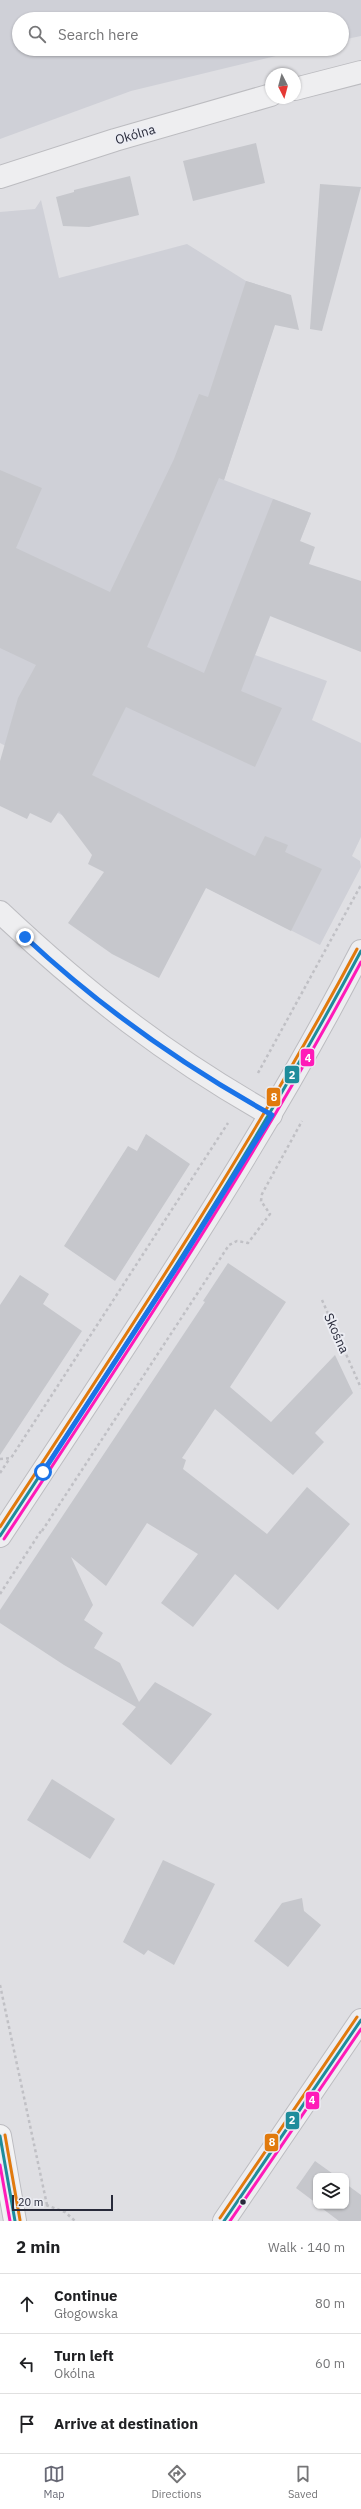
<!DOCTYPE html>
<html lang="en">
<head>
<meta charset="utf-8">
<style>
	:root { --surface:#fff; --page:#f2f2f2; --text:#202124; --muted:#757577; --line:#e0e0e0; --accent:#686975 }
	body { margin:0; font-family:"IBM Plex Sans",sans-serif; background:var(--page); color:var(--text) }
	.controls { position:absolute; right:12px; bottom:12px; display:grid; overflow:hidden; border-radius:8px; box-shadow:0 1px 3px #0004 }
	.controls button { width:36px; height:36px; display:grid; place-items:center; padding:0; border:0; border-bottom:1px solid var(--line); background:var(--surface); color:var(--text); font:20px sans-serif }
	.compass { position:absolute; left:265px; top:68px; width:36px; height:36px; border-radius:50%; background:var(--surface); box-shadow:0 1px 3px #0004; rotate:174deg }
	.scale { position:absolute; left:12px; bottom:10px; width:101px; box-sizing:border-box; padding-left:4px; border:2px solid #282a3a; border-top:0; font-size:11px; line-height:14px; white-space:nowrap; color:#282a3a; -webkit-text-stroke:3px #ecedf3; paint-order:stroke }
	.stop { position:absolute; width:12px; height:12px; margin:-9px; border:3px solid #1a73e8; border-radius:50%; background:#fff }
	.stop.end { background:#1a73e8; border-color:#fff; box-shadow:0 1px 4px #0008 }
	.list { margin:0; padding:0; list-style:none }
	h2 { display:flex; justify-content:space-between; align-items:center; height:52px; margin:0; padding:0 16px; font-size:17px }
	h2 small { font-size:13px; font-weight:400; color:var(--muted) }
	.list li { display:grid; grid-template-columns:26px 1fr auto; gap:12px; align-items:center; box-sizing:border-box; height:60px; padding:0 16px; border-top:1px solid var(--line) }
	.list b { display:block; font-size:15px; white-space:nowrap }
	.list p { margin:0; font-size:13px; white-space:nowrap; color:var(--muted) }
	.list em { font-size:13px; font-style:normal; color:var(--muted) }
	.icon { flex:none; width:22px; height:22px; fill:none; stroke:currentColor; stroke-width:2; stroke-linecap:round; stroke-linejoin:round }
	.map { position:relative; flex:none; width:361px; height:2221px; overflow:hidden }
	.search { position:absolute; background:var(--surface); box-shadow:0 1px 3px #0004; left:12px; right:12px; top:12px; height:44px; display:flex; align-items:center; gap:10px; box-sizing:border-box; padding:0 14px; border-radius:22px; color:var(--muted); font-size:15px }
	.sheet { height:232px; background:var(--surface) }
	nav { display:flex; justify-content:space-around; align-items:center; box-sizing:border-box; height:56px; border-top:1px solid var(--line); background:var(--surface); font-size:11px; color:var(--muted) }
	nav a { display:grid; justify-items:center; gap:2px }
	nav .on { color:var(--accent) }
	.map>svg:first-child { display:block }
</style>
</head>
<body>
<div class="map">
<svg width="361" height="2221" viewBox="0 0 361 2221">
	<rect width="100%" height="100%" fill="#dfdfe3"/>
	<!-- built -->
	<g fill="#cfd0d7">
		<path d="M0 0H361V36L342 40V19H19V49H305L131 91 0 139Z"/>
		<path d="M41 200 59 278 187 244 246 281 285 293 224 480 311 513 255 655 327 681 312 720 361 743V837L352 856 360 861 361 867 320 945 36 802 52 770 0 743V212L35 209Z"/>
	</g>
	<!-- building -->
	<g fill="#c6c7cc">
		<path d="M256 143 265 183 193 201 183 161Z"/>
		<path d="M130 176 139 215 89 227 63 226 56 197 74 192V190Z"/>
		<path d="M320 184 361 187 322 331 310 329Z"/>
		<path d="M246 281 291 295 299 330 275 325 224 480 219 478 147 647 204 673 273 499 311 513 300 541 315 547 309 564 361 581V652L270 616 241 691 282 708 255 767 126 707 92 775 255 856 265 836 288 845 285 852 322 869 291 931 206 888 159 978 112 954 68 923 104 872 88 864 92 855 59 811 51 823 30 813 27 819 0 806V761L18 698 36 665 0 648V470L42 488 16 548 110 592 174 459 199 394 208 397Z"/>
		<path d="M146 1134 190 1164 115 1281 64 1246 128 1146 137 1151Z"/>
		<path d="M228 1263 286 1302 230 1387 271 1422 335 1355 353 1393 315 1433 324 1442 293 1475 215 1409 182 1458 186 1460 183 1469 267 1534 307 1487 350 1524 278 1610 235 1574 193 1627 161 1603 198 1554 147 1523 106 1586 71 1557 93 1605 84 1620 103 1633 94 1648 120 1663 139 1702 155 1682 212 1714 171 1765 122 1724 136 1707 64 1665 0 1623V1610L205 1302 203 1301Z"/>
		<path d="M20 1275 49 1294 43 1304 82 1331 0 1455V1305Z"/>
		<path d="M52 1779 115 1819 90 1859 27 1820Z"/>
		<path d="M163 1860 215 1884 174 1965 148 1950 144 1955 123 1942Z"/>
		<path d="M302 1898 304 1911 321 1925 288 1967 254 1941 282 1903Z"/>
		<path d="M315 2161 336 2176H316V2203L296 2188Z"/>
		<path d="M346 2184 361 2195V2221H339L319 2206H346Z"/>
	</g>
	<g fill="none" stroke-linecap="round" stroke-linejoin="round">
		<!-- minor casing -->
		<g stroke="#bcbcc0" stroke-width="24">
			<g id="minor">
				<path d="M295 89 361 72"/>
				<path d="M0 177 115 140 271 95"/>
				<path d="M0 912C87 994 167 1056 271 1115"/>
				<path d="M0 1536C126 1344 256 1155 361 951"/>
				<path d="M224 2221 361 2020"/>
			</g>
		</g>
		<!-- major casing -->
		<g stroke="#bcbcc1" stroke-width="24">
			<path id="major" d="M0 2136 15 2221"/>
		</g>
		<!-- path -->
		<g stroke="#c0c0c5" stroke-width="2.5" stroke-dasharray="3 3" stroke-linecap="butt">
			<path d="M258 1073 361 885"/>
			<path d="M322 1300 361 1388"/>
			<path d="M0 1459 11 1458 228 1123"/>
			<path d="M0 1473 10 1458"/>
			<path d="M42 1531 229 1245 237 1241 248 1243 270 1214 261 1201 262 1194 302 1121"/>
			<path d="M0 1594 41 1531"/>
			<path d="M0 1985 47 2205"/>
			<path d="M46 2205 65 2212 75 2221"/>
		</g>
		<!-- minor -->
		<use href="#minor" stroke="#eeeef0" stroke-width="22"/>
		<!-- major -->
		<use href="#major" stroke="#f3f3f4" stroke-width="22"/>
		<!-- bus-1 casing -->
		<g stroke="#ecedf3" stroke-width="6">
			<g id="bus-1">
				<path d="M0 1536C126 1344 253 1154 361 951"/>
				<path d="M0 2136 15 2221"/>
				<path d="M224 2221 361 2020"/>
			</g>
		</g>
		<!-- bus-2 casing -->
		<g stroke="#ecedf3" stroke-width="6">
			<g id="bus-2">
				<path d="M4 1539C129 1350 254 1162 361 962"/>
				<path d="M0 2165 10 2221"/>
				<path d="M230 2221 361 2029"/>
			</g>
		</g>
		<!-- bus-3 casing -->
		<g stroke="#ecedf3" stroke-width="6">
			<g id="bus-3">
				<path d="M0 1527C125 1337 250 1149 357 949"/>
				<path d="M5 2135 20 2220"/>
				<path d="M220 2218 357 2017"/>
			</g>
		</g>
		<!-- bus-1 -->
		<use href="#bus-1" stroke="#1e8c9b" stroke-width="3"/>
		<!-- bus-2 -->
		<use href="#bus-2" stroke="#ff1ab8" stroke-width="3"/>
		<!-- bus-3 -->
		<use href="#bus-3" stroke="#e17a0d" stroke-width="3"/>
	</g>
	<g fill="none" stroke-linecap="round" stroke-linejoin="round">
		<!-- route -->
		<path stroke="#1a73e8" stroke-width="5" d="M25 937C100 1007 182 1065 272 1115L182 1259 43 1472"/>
	</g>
	<!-- markers -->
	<circle fill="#282a3a" stroke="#ecedf3" stroke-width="1.5" cx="243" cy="2202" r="3.5"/>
	<g text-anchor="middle" stroke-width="4" stroke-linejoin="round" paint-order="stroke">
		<!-- street labels -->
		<g font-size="13" fill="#282a3a" stroke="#ecedf3">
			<text transform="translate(135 134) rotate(-16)" y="5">Okólna</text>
			<text transform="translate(337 1333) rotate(66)" y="5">Skośna</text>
		</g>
	</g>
	<g stroke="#ecedf3" stroke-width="1.5">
		<rect x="300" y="1048" width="15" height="19" rx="4" fill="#ff1ab8"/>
		<rect x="284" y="1065" width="16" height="19" rx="4" fill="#1e8c9b"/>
		<rect x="266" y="1087" width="15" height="20" rx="4" fill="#e17a0d"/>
		<rect x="305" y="2091" width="15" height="19" rx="4" fill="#ff1ab8"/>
		<rect x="285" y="2111" width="15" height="19" rx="4" fill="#1e8c9b"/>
		<rect x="264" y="2133" width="15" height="19" rx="4" fill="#e17a0d"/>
	</g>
	<g font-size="11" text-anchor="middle" font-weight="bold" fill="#fff">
		<text x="308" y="1062">4</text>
		<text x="292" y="1079">2</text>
		<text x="274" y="1101">8</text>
		<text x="312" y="2104">4</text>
		<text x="292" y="2124">2</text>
		<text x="272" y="2146">8</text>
	</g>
</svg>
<div class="controls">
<button><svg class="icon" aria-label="layers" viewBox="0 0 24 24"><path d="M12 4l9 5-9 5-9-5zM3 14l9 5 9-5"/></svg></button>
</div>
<svg class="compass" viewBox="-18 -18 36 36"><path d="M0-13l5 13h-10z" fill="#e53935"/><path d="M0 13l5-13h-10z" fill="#757577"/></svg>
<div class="scale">20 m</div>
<div class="stop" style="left:43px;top:1472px"></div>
<div class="stop end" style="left:25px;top:937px"></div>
<div class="search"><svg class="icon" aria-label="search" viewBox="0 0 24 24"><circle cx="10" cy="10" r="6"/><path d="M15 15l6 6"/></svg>Search here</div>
</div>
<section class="sheet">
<h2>2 min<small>Walk · 140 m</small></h2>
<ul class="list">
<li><svg class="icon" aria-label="ahead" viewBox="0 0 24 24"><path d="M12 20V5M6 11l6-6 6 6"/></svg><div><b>Continue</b><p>Głogowska</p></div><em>80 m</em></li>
<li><svg class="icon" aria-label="left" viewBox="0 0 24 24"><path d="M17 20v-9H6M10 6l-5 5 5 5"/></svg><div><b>Turn left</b><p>Okólna</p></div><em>60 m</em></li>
<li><svg class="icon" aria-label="arrive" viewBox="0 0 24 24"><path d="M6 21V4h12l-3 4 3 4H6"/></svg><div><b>Arrive at destination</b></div></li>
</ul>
</section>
<nav>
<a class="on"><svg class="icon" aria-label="map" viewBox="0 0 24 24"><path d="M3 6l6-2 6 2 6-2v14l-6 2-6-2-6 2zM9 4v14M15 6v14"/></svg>Map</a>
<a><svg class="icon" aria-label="directions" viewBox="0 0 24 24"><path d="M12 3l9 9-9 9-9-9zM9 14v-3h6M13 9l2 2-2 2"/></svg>Directions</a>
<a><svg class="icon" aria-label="saved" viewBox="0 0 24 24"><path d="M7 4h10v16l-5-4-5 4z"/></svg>Saved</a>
</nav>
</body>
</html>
